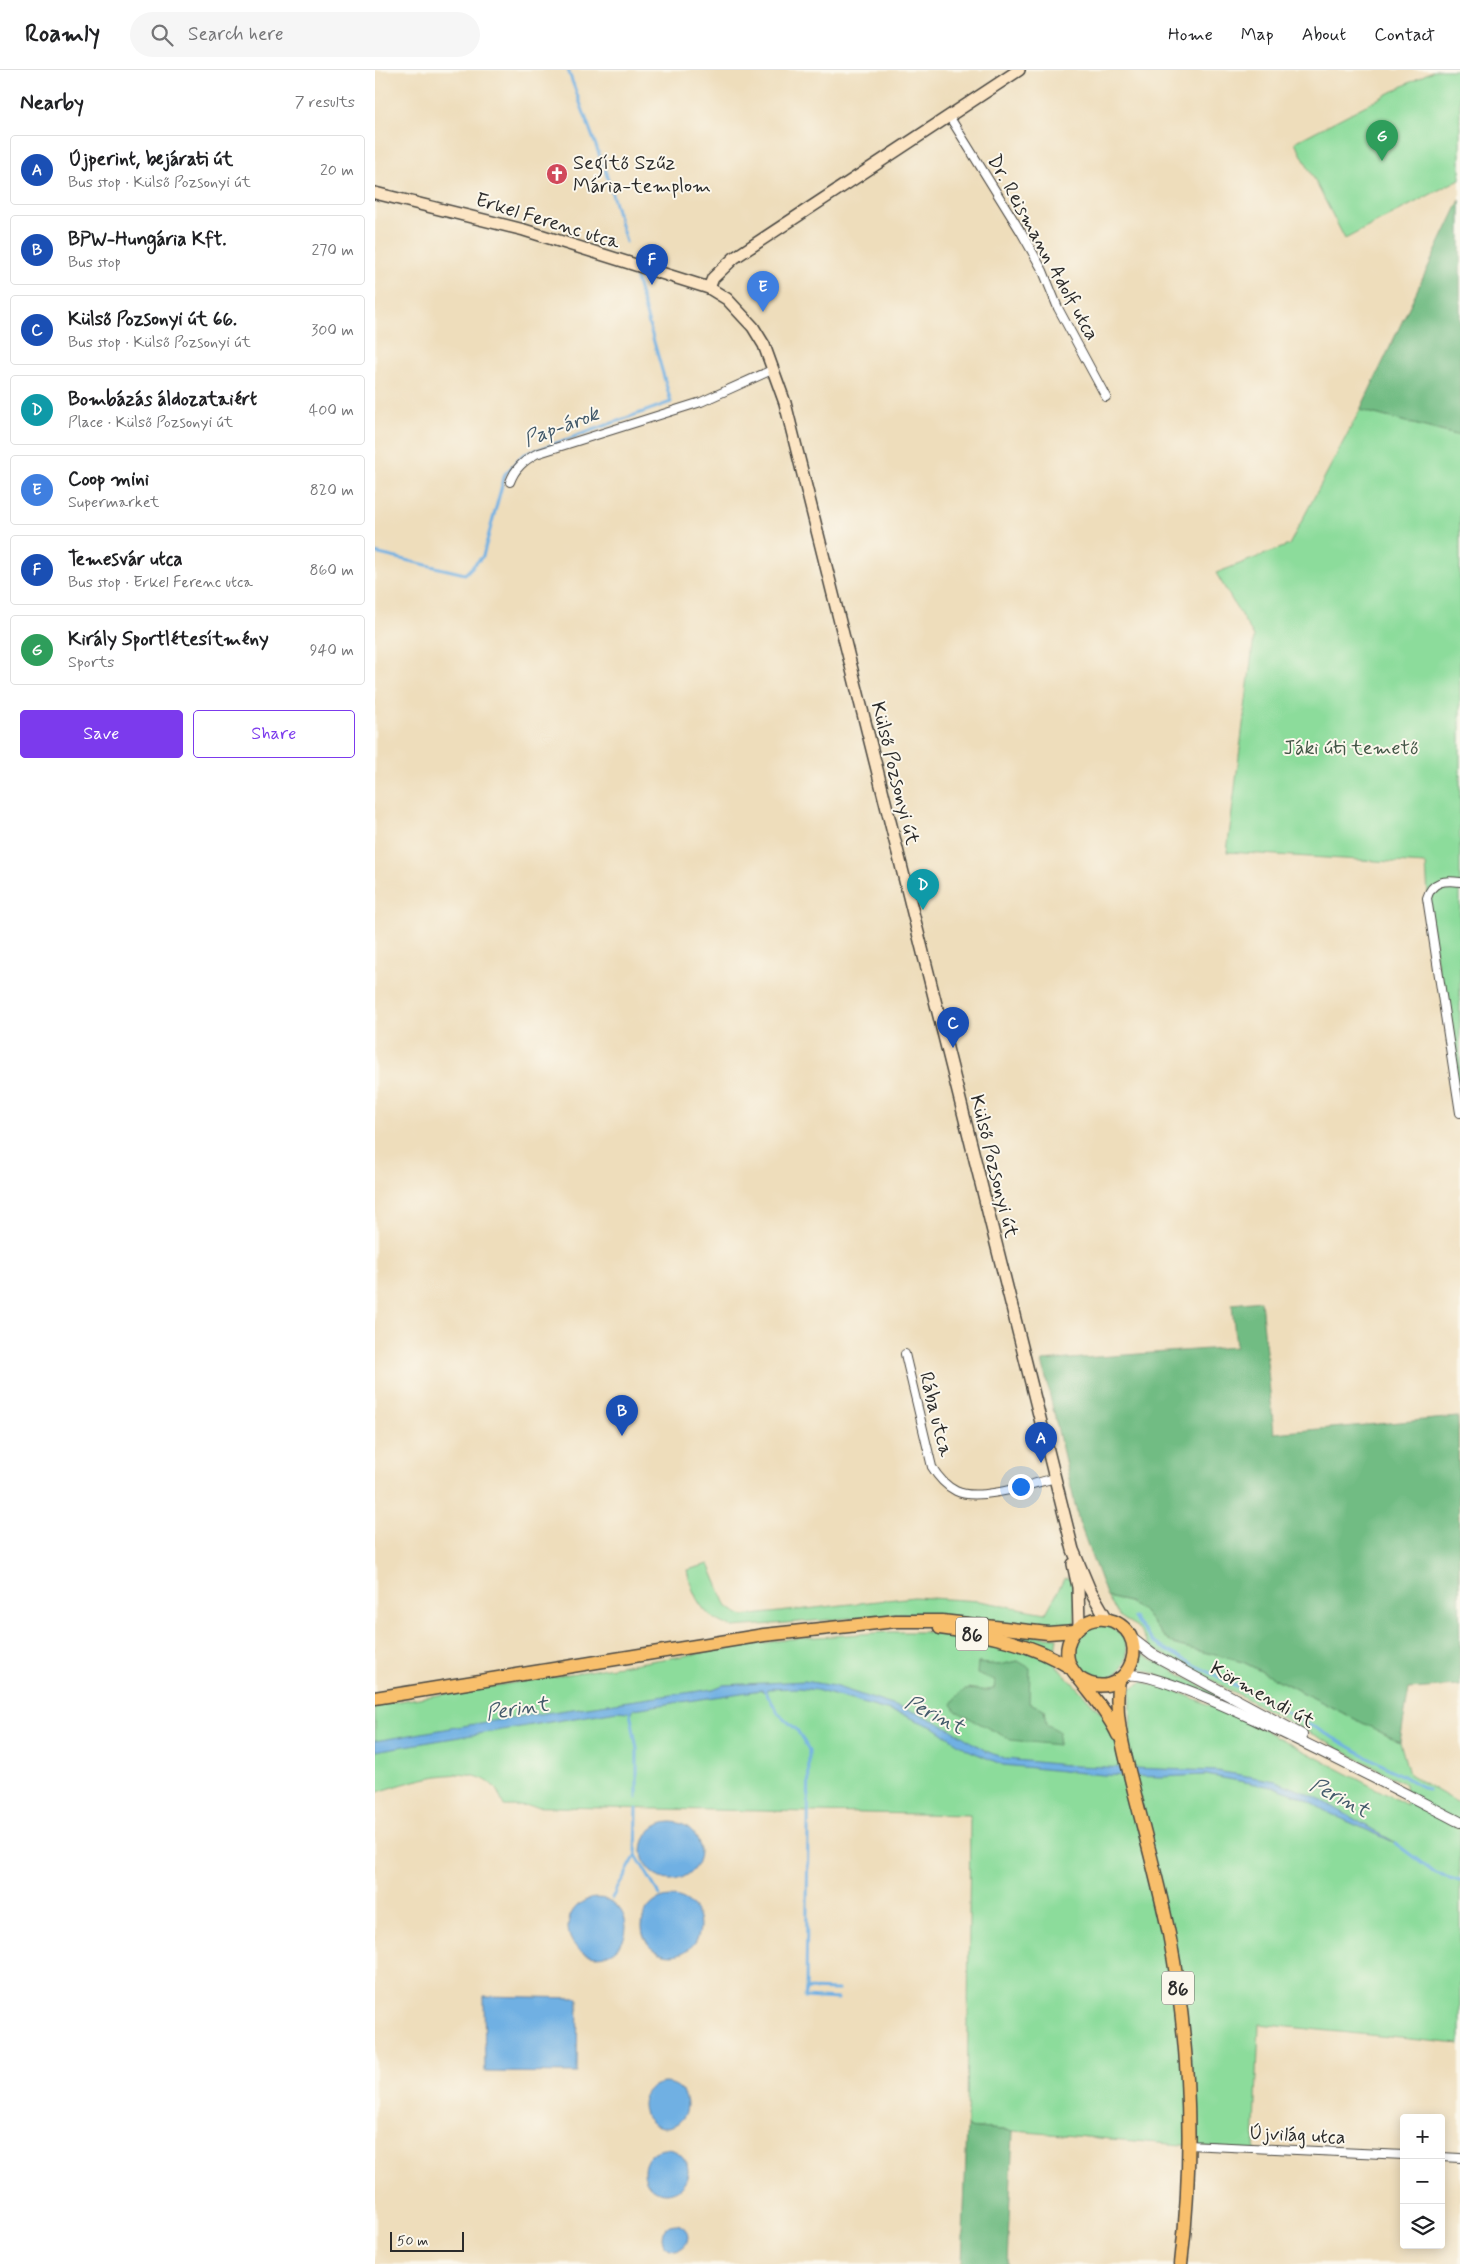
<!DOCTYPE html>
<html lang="en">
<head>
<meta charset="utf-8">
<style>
	:root { --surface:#fff; --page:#f6f6f6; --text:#202124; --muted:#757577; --line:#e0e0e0; --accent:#7c3aed }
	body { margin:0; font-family:Mynerve,sans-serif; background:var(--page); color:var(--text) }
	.controls { position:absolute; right:15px; bottom:15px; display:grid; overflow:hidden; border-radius:5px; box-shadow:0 2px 12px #0003 }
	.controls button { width:45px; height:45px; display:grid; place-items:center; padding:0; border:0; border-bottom:1px solid var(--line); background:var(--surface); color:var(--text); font:25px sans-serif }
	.scale { position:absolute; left:15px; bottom:12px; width:74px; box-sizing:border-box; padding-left:5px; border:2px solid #2b2b2b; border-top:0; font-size:14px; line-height:18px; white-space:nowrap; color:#2b2b2b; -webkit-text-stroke:4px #fbf7ec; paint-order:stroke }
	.you { position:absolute; left:645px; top:1416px; width:18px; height:18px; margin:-12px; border:4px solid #fff; border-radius:50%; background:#1a73e8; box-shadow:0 0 0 8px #1a73e833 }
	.badge { display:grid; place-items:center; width:32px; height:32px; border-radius:50%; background:var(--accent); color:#fff; font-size:16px; font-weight:700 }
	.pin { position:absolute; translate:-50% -41px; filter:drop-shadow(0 1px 2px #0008) }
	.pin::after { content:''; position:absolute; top:26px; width:18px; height:15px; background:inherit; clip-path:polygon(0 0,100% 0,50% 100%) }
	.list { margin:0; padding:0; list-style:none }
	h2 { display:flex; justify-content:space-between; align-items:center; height:65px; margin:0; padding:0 20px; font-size:21px }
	h2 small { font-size:16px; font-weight:400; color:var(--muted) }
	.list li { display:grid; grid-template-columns:32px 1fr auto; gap:15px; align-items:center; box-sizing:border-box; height:70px; margin:0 10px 10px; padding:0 10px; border:1px solid var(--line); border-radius:5px }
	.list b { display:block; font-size:19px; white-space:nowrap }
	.list p { margin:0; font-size:16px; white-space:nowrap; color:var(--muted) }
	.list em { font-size:16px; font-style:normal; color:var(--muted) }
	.actions { display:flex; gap:10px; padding:15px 20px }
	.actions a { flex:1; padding:11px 0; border:1px solid var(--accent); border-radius:5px; text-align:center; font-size:18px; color:var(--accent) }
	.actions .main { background:var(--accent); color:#fff }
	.icon { flex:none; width:28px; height:28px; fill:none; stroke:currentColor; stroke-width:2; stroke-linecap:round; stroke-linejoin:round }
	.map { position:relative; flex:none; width:1085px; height:2194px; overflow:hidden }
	header { display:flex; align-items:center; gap:30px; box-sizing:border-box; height:70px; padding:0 25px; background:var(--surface); border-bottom:1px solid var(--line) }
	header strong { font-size:24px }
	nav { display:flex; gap:28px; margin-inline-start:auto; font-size:18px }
	.search { width:350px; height:45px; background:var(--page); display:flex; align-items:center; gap:12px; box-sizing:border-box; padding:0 18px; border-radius:28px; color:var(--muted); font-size:19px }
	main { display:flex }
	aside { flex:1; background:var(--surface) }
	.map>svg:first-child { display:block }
</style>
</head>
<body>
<header>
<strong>Roamly</strong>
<div class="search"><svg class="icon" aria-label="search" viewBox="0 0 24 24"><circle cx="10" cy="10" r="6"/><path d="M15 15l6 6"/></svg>Search here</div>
<nav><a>Home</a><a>Map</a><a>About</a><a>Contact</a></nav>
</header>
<main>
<aside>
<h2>Nearby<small>7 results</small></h2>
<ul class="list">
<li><span class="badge" style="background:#1a4fb4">A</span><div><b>Újperint, bejárati út</b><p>Bus stop · Külső Pozsonyi út</p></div><em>20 m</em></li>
<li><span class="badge" style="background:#1a4fb4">B</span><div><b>BPW-Hungária Kft.</b><p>Bus stop</p></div><em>270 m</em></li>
<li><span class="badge" style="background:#1a4fb4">C</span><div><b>Külső Pozsonyi út 66.</b><p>Bus stop · Külső Pozsonyi út</p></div><em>300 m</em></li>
<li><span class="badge" style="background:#0f9aa8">D</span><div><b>Bombázás áldozataiért</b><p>Place · Külső Pozsonyi út</p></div><em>400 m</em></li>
<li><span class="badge" style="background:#3f7fe0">E</span><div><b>Coop mini</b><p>Supermarket</p></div><em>820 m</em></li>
<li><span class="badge" style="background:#1a4fb4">F</span><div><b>Temesvár utca</b><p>Bus stop · Erkel Ferenc utca</p></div><em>860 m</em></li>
<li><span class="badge" style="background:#2e9e5b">G</span><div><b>Király Sportlétesítmény</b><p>Sports</p></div><em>940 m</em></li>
</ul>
<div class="actions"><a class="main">Save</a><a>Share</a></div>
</aside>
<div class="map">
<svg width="1085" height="2194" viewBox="0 0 1085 2194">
	<rect width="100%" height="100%" fill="#fbf7ec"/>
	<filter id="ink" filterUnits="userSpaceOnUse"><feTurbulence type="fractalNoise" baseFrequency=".02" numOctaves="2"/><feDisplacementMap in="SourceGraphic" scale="10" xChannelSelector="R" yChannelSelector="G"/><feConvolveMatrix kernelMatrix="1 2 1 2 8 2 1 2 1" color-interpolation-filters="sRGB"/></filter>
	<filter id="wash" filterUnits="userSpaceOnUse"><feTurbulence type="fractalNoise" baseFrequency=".0096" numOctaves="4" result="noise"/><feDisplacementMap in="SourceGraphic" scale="20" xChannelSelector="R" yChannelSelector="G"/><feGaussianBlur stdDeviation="1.12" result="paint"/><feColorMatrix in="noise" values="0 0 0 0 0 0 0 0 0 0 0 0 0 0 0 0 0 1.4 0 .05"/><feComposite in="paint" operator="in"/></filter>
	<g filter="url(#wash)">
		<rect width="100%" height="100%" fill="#edb"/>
		<!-- green -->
		<g fill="#8cdc9b" stroke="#5c8463" fill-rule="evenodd">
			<path d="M1059 0H1085V109L970 169 920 72Z"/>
			<path d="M985 340 1085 366V1043L1054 840 1051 794 852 782 879 567 841 503 914 475Z"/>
			<path d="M334 1494 352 1537 368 1546 539 1527 604 1531 671 1543 689 1509 700 1507V1552L692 1558 684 1560 530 1544 358 1557C329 1550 318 1527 312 1500Z"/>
			<path d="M732 1527 754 1532 769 1542 788 1566 801 1575 868 1592 1025 1672 1034 1704 1085 1734V1974L884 1954 879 2081 592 2057 595 1745 129 1736C126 1730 124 1723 120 1718 97 1689 28 1714 0 1723V1635L414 1569 515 1562H550L610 1569 675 1589 728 1645 743 1673H755L756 1618 768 1612 801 1621 868 1649 1032 1735 1030 1714 775 1577 762 1557 744 1546ZM643 1591 654 1633 671 1654 594 1618 609 1621 619 1619 620 1611 603 1593 624 1595Z"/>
			<circle cx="725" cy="1582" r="27"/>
			<path d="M632 1563 682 1568 680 1582 633 1567Z"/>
			<path d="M768 1584 777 1589 845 1626 841 1628 765 1598Z"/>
		</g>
		<!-- forest -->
		<g fill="#71bc83" stroke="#4e7457">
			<path d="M1085 130V366L985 340Z"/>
			<path d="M886 1231 899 1363 1083 1347 1085 1616 1034 1619 1025 1672 868 1592 801 1575 788 1566 769 1542 754 1532 732 1527 704 1452 667 1291 861 1277 857 1234Z"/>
			<path d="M643 1591 655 1598 654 1633 669 1639 671 1654 684 1661 683 1675 636 1670 581 1641 577 1634C592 1610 596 1624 619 1619L620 1611 602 1604 603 1593 624 1595Z"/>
			<path d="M592 2057 638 2061 632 2194H587Z"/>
		</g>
		<!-- water -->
		<g fill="#6fb0e3" stroke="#4d6e87">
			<path d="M430 1611 459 1616 545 1644 574 1658 611 1681 631 1689 701 1696 842 1701 901 1711 941 1727 1023 1774 954 1743 924 1726 902 1718 831 1705 785 1707 727 1705 628 1695 593 1680 560 1658 529 1645 441 1620 424 1618 392 1619 393 1624 386 1620 259 1639 256 1645 253 1642 242 1641 0 1681V1671L135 1648 338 1619 348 1615Z"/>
			<circle cx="296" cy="1781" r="29"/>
			<circle cx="296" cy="1856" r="29"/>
			<circle cx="222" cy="1857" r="29"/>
			<path d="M109 1926 203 1928 202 2003 110 2002Z"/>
			<circle cx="290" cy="2035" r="22"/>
			<circle cx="291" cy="2101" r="22"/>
			<circle cx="300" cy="2167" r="13"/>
		</g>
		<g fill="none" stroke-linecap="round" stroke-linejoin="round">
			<!-- stream -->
			<g stroke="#6fb0e3" stroke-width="3">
				<path d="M193 0 231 103 251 172"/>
				<path d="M0 483 90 504 108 486 130 404 148 385 296 332 260 205"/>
				<path d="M759 1548 778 1572 791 1580 915 1644 1053 1720"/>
				<path d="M391 1622 403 1643 422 1660 434 1680 431 1919 463 1920"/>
				<path d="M255 1642 262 1679V1728"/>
				<path d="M1020 1773 1061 1804 1085 1811"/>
				<path d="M261 1785 285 1826"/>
				<path d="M237 1828 261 1785 262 1739"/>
				<path d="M431 1919 430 1927 463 1929"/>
			</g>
		</g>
	</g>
	<g filter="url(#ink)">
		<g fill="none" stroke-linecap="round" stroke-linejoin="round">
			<!-- minor casing -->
			<g stroke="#484641" stroke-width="10">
				<g id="minor">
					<path d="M574 46 646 162 668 201 683 238 731 327"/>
					<path d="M135 412C140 398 149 391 161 384L326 332 399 299"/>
					<path d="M1085 812C1069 810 1057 811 1052 828L1085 1043"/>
					<path d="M530 1284 557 1397C563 1407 571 1416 581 1421 603 1432 656 1414 680 1408"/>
					<path d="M813 2075 1029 2085"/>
					<path d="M1066 2087 1085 2088"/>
				</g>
			</g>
			<!-- tertiary casing -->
			<g stroke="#484641" stroke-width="12">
				<g id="tertiary">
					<path d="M755 1567 777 1584 927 1665"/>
					<path d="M749 1606C783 1591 1039 1729 1085 1752"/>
				</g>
			</g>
			<!-- secondary casing -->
			<g stroke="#484641" stroke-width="14">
				<g id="secondary">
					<path d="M0 123 149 160 334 218 352 229 378 257 389 275 410 333 698 1480 714 1518 732 1549"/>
					<path d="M334 218 338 208 359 188 644 0"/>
					<path d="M698 1494 703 1517 704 1556"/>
				</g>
			</g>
			<!-- primary casing -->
			<g stroke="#484641" stroke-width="15">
				<g id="primary">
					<path d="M565 1558C610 1564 657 1573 696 1598"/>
					<path d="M704 1608C748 1638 782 1570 738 1551 712 1541 685 1566 694 1593 696 1600 702 1605 706 1611 719 1628 734 1645 743 1665"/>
					<path d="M744 1609C738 1647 750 1684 759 1721 771 1768 784 1816 794 1864 815 1972 819 2084 806 2194"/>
					<path d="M0 1628 389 1565 521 1551H567L673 1563 700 1561"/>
				</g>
			</g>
			<!-- minor -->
			<use href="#minor" stroke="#fff" stroke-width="8"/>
			<!-- tertiary -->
			<use href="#tertiary" stroke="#fff" stroke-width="10"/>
			<!-- secondary -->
			<use href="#secondary" stroke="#fce5c4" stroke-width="11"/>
			<!-- primary -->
			<use href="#primary" stroke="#f8bf6c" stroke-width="12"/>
		</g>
	</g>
	<!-- icons -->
	<defs>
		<g id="church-disc" transform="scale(1.125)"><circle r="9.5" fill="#d1495b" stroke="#fbf7ec"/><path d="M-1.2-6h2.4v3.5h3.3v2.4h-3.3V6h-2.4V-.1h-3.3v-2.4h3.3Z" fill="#fff"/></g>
	</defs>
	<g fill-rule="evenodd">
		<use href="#church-disc" x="182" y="104"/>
	</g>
	<g text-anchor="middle" stroke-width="4" stroke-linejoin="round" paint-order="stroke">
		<!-- shield labels -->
		<g fill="#fbf7ec" stroke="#696865" stroke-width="1">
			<rect x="581" y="1547.5" width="32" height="33" rx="4"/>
			<rect x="787" y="1901.5" width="32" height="33" rx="4"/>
		</g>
		<g font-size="19" font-weight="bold" fill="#2b2b2b">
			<text x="597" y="1571">86</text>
			<text x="803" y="1925">86</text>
		</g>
		<!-- poi labels -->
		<g font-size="20" fill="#2b2b2b" stroke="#fbf7ec" text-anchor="start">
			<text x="198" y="99">Segítő Szűz<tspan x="198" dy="23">Mária-templom</tspan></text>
		</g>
		<!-- street labels -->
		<g font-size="20" fill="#2b2b2b" stroke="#fbf7ec">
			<text transform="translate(173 150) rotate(17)" y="7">Erkel Ferenc utca</text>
			<text transform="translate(669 177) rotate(61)" y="7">Dr. Reismann Adolf utca</text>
			<text transform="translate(521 703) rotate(76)" y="7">Külső Pozsonyi út</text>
			<text transform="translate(620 1096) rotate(76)" y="7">Külső Pozsonyi út</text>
			<text transform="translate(562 1344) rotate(76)" y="7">Rába utca</text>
			<text transform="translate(888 1624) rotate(29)" y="7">Körmendi út</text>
			<text transform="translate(922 2064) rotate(3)" y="7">Újvilág utca</text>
		</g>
		<!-- park labels -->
		<g font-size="20" fill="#435747" stroke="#fbf7ec">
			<text x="976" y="684">Jáki úti temető</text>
		</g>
		<!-- water labels -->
		<g font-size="21" font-style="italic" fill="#435a6b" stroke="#fbf7ec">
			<text transform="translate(186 356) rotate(-21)" y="7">Pap-árok</text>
			<text transform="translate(142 1638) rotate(-9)" y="7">Perint</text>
			<text transform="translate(560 1644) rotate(26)" y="7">Perint</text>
			<text transform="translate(965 1727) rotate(27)" y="7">Perint</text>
		</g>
	</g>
</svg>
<div class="controls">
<button>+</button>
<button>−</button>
<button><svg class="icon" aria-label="layers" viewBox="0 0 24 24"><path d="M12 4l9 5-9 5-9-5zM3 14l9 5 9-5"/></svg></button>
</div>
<div class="scale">50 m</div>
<div class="you"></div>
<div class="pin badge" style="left:666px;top:1393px;background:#1a4fb4">A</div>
<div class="pin badge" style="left:247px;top:1366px;background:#1a4fb4">B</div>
<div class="pin badge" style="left:578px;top:978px;background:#1a4fb4">C</div>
<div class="pin badge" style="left:548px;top:840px;background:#0f9aa8">D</div>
<div class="pin badge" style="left:388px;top:242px;background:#3f7fe0">E</div>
<div class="pin badge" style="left:277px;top:215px;background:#1a4fb4">F</div>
<div class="pin badge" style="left:1007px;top:91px;background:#2e9e5b">G</div>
</div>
</main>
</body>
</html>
